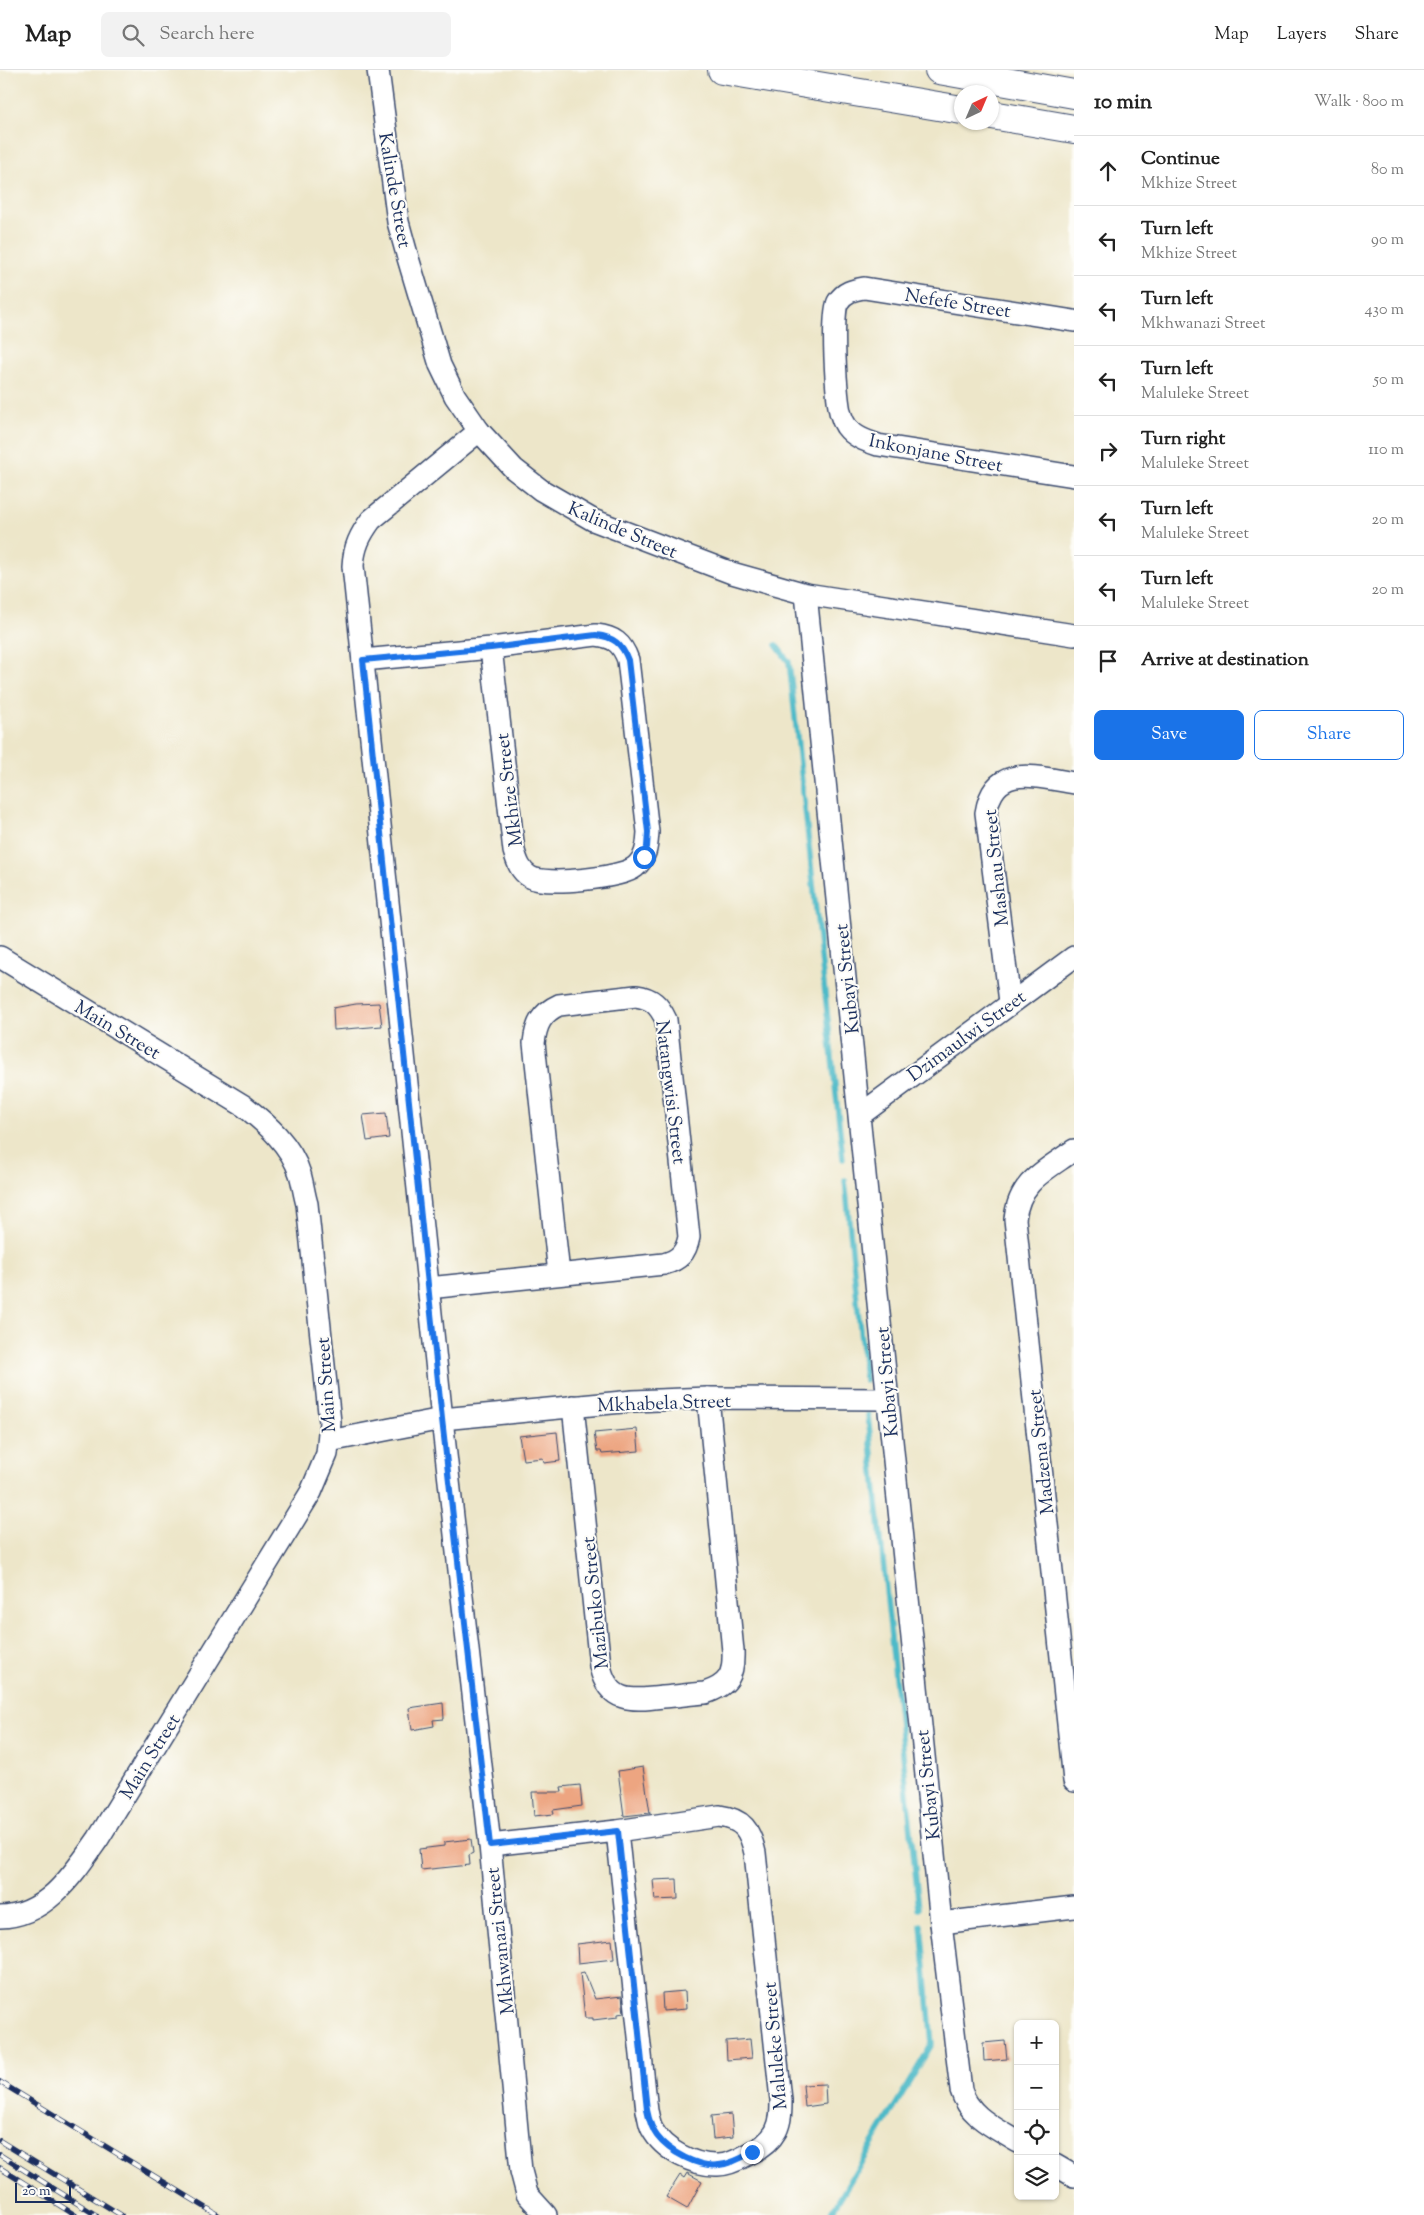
<!DOCTYPE html>
<html lang="en">
<head>
<meta charset="utf-8">
<style>
	:root { --surface:#fff; --page:#f2f2f2; --text:#222; --muted:#767676; --line:#e0e0e0; --accent:#1a73e8 }
	body { margin:0; font-family:"Sorts Mill Goudy",serif; background:var(--page); color:var(--text) }
	.controls { position:absolute; right:15px; bottom:15px; display:grid; overflow:hidden; border-radius:8px; box-shadow:0 1px 4px #0004 }
	.controls button { width:45px; height:45px; display:grid; place-items:center; padding:0; border:0; border-bottom:1px solid var(--line); background:var(--surface); color:var(--text); font:25px sans-serif }
	.compass { position:absolute; left:954px; top:15px; width:45px; height:45px; border-radius:50%; background:var(--surface); box-shadow:0 1px 4px #0004; rotate:44deg }
	.scale { position:absolute; left:15px; bottom:12px; width:56px; box-sizing:border-box; padding-left:5px; border:2px solid #1b2f5e; border-top:0; font-size:14px; line-height:18px; white-space:nowrap; color:#1b2f5e; -webkit-text-stroke:4px #fdfcf7; paint-order:stroke }
	.stop { position:absolute; width:15px; height:15px; margin:-11px; border:4px solid #1a73e8; border-radius:50%; background:#fff }
	.stop.end { background:#1a73e8; border-color:#fff; box-shadow:0 1px 5px #0008 }
	.list { margin:0; padding:0; list-style:none }
	h2 { display:flex; justify-content:space-between; align-items:center; height:65px; margin:0; padding:0 20px; font-size:21px }
	h2 small { font-size:16px; font-weight:400; color:var(--muted) }
	.list li { display:grid; grid-template-columns:32px 1fr auto; gap:15px; align-items:center; box-sizing:border-box; height:70px; padding:0 20px; border-top:1px solid var(--line) }
	.list b { display:block; font-size:19px; white-space:nowrap }
	.list p { margin:0; font-size:16px; white-space:nowrap; color:var(--muted) }
	.list em { font-size:16px; font-style:normal; color:var(--muted) }
	.actions { display:flex; gap:10px; padding:15px 20px }
	.actions a { flex:1; padding:11px 0; border:1px solid var(--accent); border-radius:8px; text-align:center; font-size:18px; color:var(--accent) }
	.actions .main { background:var(--accent); color:#fff }
	.icon { flex:none; width:28px; height:28px; fill:none; stroke:currentColor; stroke-width:2; stroke-linecap:round; stroke-linejoin:round }
	.map { position:relative; flex:none; width:1074px; height:2145px; overflow:hidden }
	header { display:flex; align-items:center; gap:30px; box-sizing:border-box; height:70px; padding:0 25px; background:var(--surface); border-bottom:1px solid var(--line) }
	header strong { font-size:24px }
	nav { display:flex; gap:28px; margin-inline-start:auto; font-size:18px }
	.search { width:350px; height:45px; background:var(--page); display:flex; align-items:center; gap:12px; box-sizing:border-box; padding:0 18px; border-radius:8px; color:var(--muted); font-size:19px }
	main { display:flex }
	aside { flex:1; background:var(--surface) }
	.map>svg:first-child { display:block }
</style>
</head>
<body>
<header>
<strong>Map</strong>
<div class="search"><svg class="icon" aria-label="search" viewBox="0 0 24 24"><circle cx="10" cy="10" r="6"/><path d="M15 15l6 6"/></svg>Search here</div>
<nav><a>Map</a><a>Layers</a><a>Share</a></nav>
</header>
<main>
<div class="map">
<svg width="1074" height="2145" viewBox="0 0 1074 2145">
	<rect width="100%" height="100%" fill="#fdfcf7"/>
	<filter id="ink" filterUnits="userSpaceOnUse"><feTurbulence type="fractalNoise" baseFrequency=".02" numOctaves="2"/><feDisplacementMap in="SourceGraphic" scale="10" xChannelSelector="R" yChannelSelector="G"/><feConvolveMatrix kernelMatrix="1 2 1 2 8 2 1 2 1" color-interpolation-filters="sRGB"/></filter>
	<filter id="wash" filterUnits="userSpaceOnUse"><feTurbulence type="fractalNoise" baseFrequency=".0096" numOctaves="4" result="noise"/><feDisplacementMap in="SourceGraphic" scale="20" xChannelSelector="R" yChannelSelector="G"/><feGaussianBlur stdDeviation="1.12" result="paint"/><feColorMatrix in="noise" values="0 0 0 0 0 0 0 0 0 0 0 0 0 0 0 0 0 1.4 0 .05"/><feComposite in="paint" operator="in"/></filter>
	<g filter="url(#wash)">
		<rect width="100%" height="100%" fill="#ede6c9"/>
		<g fill="none" stroke-linecap="round" stroke-linejoin="round">
			<!-- stream -->
			<g stroke="#4dbac8" stroke-width="5.5">
				<path d="M776 575 789 592 843 1089"/>
				<path d="M845 1110 865 1310"/>
				<path d="M868 1345 919 1839"/>
				<path d="M830 2145 932 1974 921 1855"/>
			</g>
		</g>
		<g id="blocks">
			<!-- building -->
			<g fill="#eda581">
				<path d="M379 933 382 956 334 960 333 938 356 934Z"/>
				<path d="M386 1043 389 1068 367 1071 363 1045Z"/>
				<path d="M637 1359 639 1381 602 1384 601 1381H597L594 1363Z"/>
				<path d="M557 1362 560 1391 544 1393 543 1388 523 1390 519 1366Z"/>
				<path d="M443 1633 444 1649 433 1650 434 1656 412 1660 409 1638Z"/>
				<path d="M643 1697 650 1743 624 1746 618 1701Z"/>
				<path d="M580 1715 582 1736 553 1740 554 1744 534 1746 532 1722H562L561 1717Z"/>
				<path d="M471 1769 473 1783 469 1785 470 1795 421 1800 419 1779 444 1776V1772Z"/>
				<path d="M677 1809 678 1829 655 1830 653 1810Z"/>
				<path d="M612 1870 614 1889 578 1893 577 1874Z"/>
				<path d="M584 1902 595 1929 622 1926 624 1943 618 1944V1947L593 1950V1948H585L580 1903Z"/>
				<path d="M685 1921 686 1939 663 1941 662 1923Z"/>
				<path d="M750 1969 752 1988 727 1990 726 1971Z"/>
				<path d="M1005 1971 1007 1989 984 1991 983 1973Z"/>
				<path d="M825 2014 826 2034 805 2037 803 2015Z"/>
				<path d="M731 2044 733 2067 713 2069 711 2046Z"/>
				<path d="M687 2103 702 2111 687 2139 666 2127 680 2105 684 2108Z"/>
			</g>
		</g>
	</g>
	<g filter="url(#ink)">
		<use href="#blocks" fill-opacity="0" stroke="#3a4a6e" stroke-width="1"/>
		<g fill="none" stroke-linecap="round" stroke-linejoin="round">
			<!-- minor casing -->
			<g stroke="#3a4a6e" stroke-width="24">
				<g id="minor">
					<path d="M378 0 398 152 408 188 440 295 455 326 479 361 514 399 541 420 593 450 732 503 806 524 1074 565"/>
					<path d="M1074 251 864 218C853 220 844 222 838 232 831 243 836 332 841 345 842 349 844 353 846 356 854 367 866 371 878 375L1074 406"/>
					<path d="M479 361 371 450C360 465 354 477 353 496L442 1349 490 1775 521 2101 527 2124 546 2145"/>
					<path d="M806 524 941 1853 961 2020C969 2047 996 2058 1018 2072"/>
					<path d="M363 590 491 578 596 565C614 567 622 573 628 590L648 762C647 775 647 787 635 797 621 808 546 816 530 807 520 801 517 791 514 781L491 578"/>
					<path d="M0 887 244 1036C267 1054 291 1075 300 1104 303 1114 304 1124 307 1134L330 1352 327 1384 311 1422 98 1769C74 1803 47 1846 0 1847"/>
					<path d="M1010 932 986 743C994 692 1036 707 1074 713"/>
					<path d="M860 1045 1074 887"/>
					<path d="M1074 1080C1045 1101 1019 1111 1015 1149L1074 1711"/>
					<path d="M428 1218 664 1194C679 1190 686 1183 689 1167L666 950C659 935 652 928 636 926L559 935C541 943 536 955 534 973L559 1204"/>
					<path d="M573 1336 600 1596C608 1633 631 1631 663 1627 677 1626 691 1624 705 1623 729 1615 734 1605 733 1581L708 1328"/>
					<path d="M329 1371 442 1349 633 1331 708 1328 887 1329"/>
					<path d="M490 1775 617 1761 719 1746C743 1749 750 1760 755 1783L781 2030C781 2041 781 2051 776 2061 770 2072 758 2080 747 2085 738 2090 728 2095 718 2095 694 2096 663 2080 652 2059 649 2054 649 2047 647 2041L617 1761"/>
					<path d="M941 1853 1074 1837"/>
					<path d="M1055 2095 1074 2106"/>
				</g>
			</g>
			<!-- major casing -->
			<g stroke="#3a4a6e" stroke-width="30">
				<g id="major">
					<path d="M722 0 962 40"/>
					<path d="M939 0 1074 24"/>
					<path d="M992 45 1074 59"/>
				</g>
			</g>
			<!-- minor -->
			<use href="#minor" stroke="#fff" stroke-width="21"/>
			<!-- major -->
			<use href="#major" stroke="#fff" stroke-width="28"/>
			<!-- rail casing -->
			<g stroke="#1b2f5e" stroke-width="5.5">
				<g id="rail">
					<path d="M0 2012 218 2145"/>
					<path d="M0 2071 121 2145"/>
					<path d="M0 2085 96 2145"/>
					<path d="M0 2098 75 2145"/>
				</g>
			</g>
			<!-- rail -->
			<use href="#rail" stroke="#fdfcf7" stroke-width="4" stroke-dasharray="11" stroke-linecap="butt"/>
		</g>
	</g>
	<g fill="none" stroke-linecap="round" stroke-linejoin="round" filter="url(#ink)">
		<!-- route -->
		<path stroke="#1a73e8" stroke-width="6" d="M644 787 647 777 648 762 628 590C622 574 614 567 596 565L491 578 363 590 442 1349 490 1775 618 1761 647 2040C649 2050 651 2058 657 2066 669 2082 699 2098 719 2095 731 2094 742 2088 752 2082"/>
	</g>
	<g text-anchor="middle" stroke-width="4" stroke-linejoin="round" paint-order="stroke">
		<!-- street labels -->
		<g font-size="19" fill="#1b2f5e" stroke="#fdfcf7">
			<text transform="translate(396 120) rotate(80)" y="7">Kalinde Street</text>
			<text transform="translate(958 232) rotate(9)" y="7">Nefefe Street</text>
			<text transform="translate(936 382) rotate(11)" y="7">Inkonjane Street</text>
			<text transform="translate(623 459) rotate(23)" y="7">Kalinde Street</text>
			<text transform="translate(508 720) rotate(-97)" y="7">Mkhize Street</text>
			<text transform="translate(995 798) rotate(-96)" y="7">Mashau Street</text>
			<text transform="translate(846 909) rotate(-96)" y="7">Kubayi Street</text>
			<text transform="translate(118 959) rotate(31)" y="7">Main Street</text>
			<text transform="translate(966 965) rotate(-36)" y="7">Dzimaulwi Street</text>
			<text transform="translate(672 1022) rotate(83)" y="7">Natangwisi Street</text>
			<text transform="translate(886 1312) rotate(-95)" y="7">Kubayi Street</text>
			<text transform="translate(325 1315) rotate(-94)" y="7">Main Street</text>
			<text transform="translate(664 1332) rotate(-2)" y="7">Mkhabela Street</text>
			<text transform="translate(1040 1382) rotate(-96)" y="7">Madzena Street</text>
			<text transform="translate(594 1533) rotate(-96)" y="7">Mazibuko Street</text>
			<text transform="translate(149 1686) rotate(-58)" y="7">Main Street</text>
			<text transform="translate(927 1715) rotate(-96)" y="7">Kubayi Street</text>
			<text transform="translate(499 1871) rotate(-96)" y="7">Mkhwanazi Street</text>
			<text transform="translate(774 1976) rotate(-95)" y="7">Maluleke Street</text>
		</g>
	</g>
</svg>
<div class="controls">
<button>+</button>
<button>−</button>
<button><svg class="icon" aria-label="locate" viewBox="0 0 24 24"><circle cx="12" cy="12" r="6"/><path d="M12 2v4M12 18v4M2 12h4M18 12h4"/></svg></button>
<button><svg class="icon" aria-label="layers" viewBox="0 0 24 24"><path d="M12 4l9 5-9 5-9-5zM3 14l9 5 9-5"/></svg></button>
</div>
<svg class="compass" viewBox="-18 -18 36 36"><path d="M0-13l5 13h-10z" fill="#e53935"/><path d="M0 13l5-13h-10z" fill="#767676"/></svg>
<div class="scale">20 m</div>
<div class="stop" style="left:644px;top:787px"></div>
<div class="stop end" style="left:752px;top:2082px"></div>
</div>
<aside>
<h2>10 min<small>Walk · 800 m</small></h2>
<ul class="list">
<li><svg class="icon" aria-label="ahead" viewBox="0 0 24 24"><path d="M12 20V5M6 11l6-6 6 6"/></svg><div><b>Continue</b><p>Mkhize Street</p></div><em>80 m</em></li>
<li><svg class="icon" aria-label="left" viewBox="0 0 24 24"><path d="M17 20v-9H6M10 6l-5 5 5 5"/></svg><div><b>Turn left</b><p>Mkhize Street</p></div><em>90 m</em></li>
<li><svg class="icon" aria-label="left" viewBox="0 0 24 24"><path d="M17 20v-9H6M10 6l-5 5 5 5"/></svg><div><b>Turn left</b><p>Mkhwanazi Street</p></div><em>430 m</em></li>
<li><svg class="icon" aria-label="left" viewBox="0 0 24 24"><path d="M17 20v-9H6M10 6l-5 5 5 5"/></svg><div><b>Turn left</b><p>Maluleke Street</p></div><em>50 m</em></li>
<li><svg class="icon" aria-label="right" viewBox="0 0 24 24"><path d="M7 20v-9h11M14 6l5 5-5 5"/></svg><div><b>Turn right</b><p>Maluleke Street</p></div><em>110 m</em></li>
<li><svg class="icon" aria-label="left" viewBox="0 0 24 24"><path d="M17 20v-9H6M10 6l-5 5 5 5"/></svg><div><b>Turn left</b><p>Maluleke Street</p></div><em>20 m</em></li>
<li><svg class="icon" aria-label="left" viewBox="0 0 24 24"><path d="M17 20v-9H6M10 6l-5 5 5 5"/></svg><div><b>Turn left</b><p>Maluleke Street</p></div><em>20 m</em></li>
<li><svg class="icon" aria-label="arrive" viewBox="0 0 24 24"><path d="M6 21V4h12l-3 4 3 4H6"/></svg><div><b>Arrive at destination</b></div></li>
</ul>
<div class="actions"><a class="main">Save</a><a>Share</a></div>
</aside>
</main>
</body>
</html>
